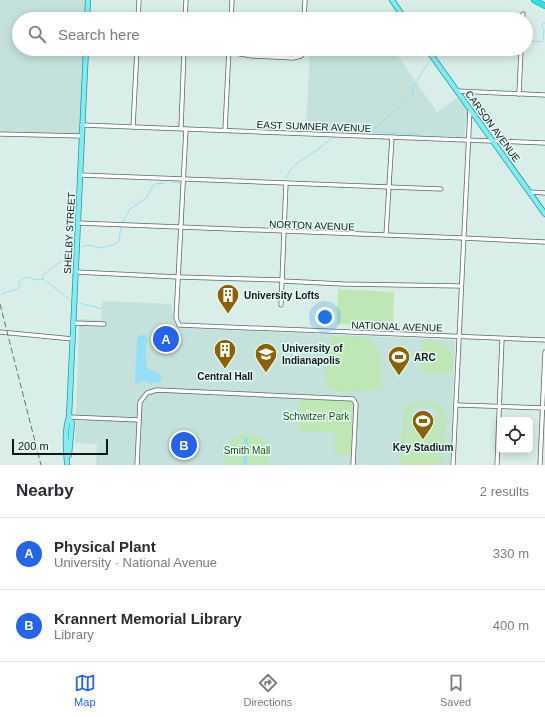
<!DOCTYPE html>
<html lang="en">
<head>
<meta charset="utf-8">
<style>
	:root { --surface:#fff; --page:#f7f7f7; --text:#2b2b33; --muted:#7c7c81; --line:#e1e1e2; --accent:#2563eb }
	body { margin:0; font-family:Helvetica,sans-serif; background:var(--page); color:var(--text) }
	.controls { position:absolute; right:12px; bottom:12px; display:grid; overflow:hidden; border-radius:6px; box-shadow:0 2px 10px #0003 }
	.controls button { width:36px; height:36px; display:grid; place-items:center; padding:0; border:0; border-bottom:1px solid var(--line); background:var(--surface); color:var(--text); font:20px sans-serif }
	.scale { position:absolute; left:12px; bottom:10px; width:96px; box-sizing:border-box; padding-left:4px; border:2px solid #111817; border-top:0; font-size:11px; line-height:14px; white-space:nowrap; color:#111817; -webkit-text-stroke:3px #e6fbf6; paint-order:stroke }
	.you { position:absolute; left:325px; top:317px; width:14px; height:14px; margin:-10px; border:3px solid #fff; border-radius:50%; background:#1a73e8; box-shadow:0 0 0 6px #1a73e833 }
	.badge { display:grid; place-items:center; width:26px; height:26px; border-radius:50%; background:var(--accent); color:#fff; font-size:13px; font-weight:700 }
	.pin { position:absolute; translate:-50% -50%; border:2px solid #fff; box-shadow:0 1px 4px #0006 }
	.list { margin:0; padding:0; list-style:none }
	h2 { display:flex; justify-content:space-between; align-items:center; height:52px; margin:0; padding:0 16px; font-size:17px }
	h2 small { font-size:13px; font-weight:400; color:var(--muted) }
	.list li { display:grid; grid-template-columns:26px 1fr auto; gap:12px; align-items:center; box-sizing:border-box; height:72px; padding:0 16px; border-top:1px solid var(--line) }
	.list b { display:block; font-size:15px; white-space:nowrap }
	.list p { margin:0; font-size:13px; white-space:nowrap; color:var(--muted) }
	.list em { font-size:13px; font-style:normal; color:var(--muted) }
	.icon { flex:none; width:22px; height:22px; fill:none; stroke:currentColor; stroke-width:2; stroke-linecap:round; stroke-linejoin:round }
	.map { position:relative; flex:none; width:545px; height:465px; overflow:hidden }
	.search { position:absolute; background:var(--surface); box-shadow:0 2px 10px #0003; left:12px; right:12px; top:12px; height:44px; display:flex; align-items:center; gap:10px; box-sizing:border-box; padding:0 14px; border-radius:22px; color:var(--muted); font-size:15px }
	.sheet { height:196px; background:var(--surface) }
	nav { display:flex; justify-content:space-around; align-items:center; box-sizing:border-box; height:56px; border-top:1px solid var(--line); background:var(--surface); font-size:11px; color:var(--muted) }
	nav a { display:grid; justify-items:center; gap:2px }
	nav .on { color:var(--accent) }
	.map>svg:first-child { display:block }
</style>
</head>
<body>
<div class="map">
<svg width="545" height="465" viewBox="0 0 545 465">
	<rect width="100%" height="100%" fill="#d9eee9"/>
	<!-- built -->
	<g fill="#c4e2db">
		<path d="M0 0H85L84 19H19V49H83L80 131 78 134 0 131Z"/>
		<path d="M310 49H393L437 112 457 98 468 110 464 137 306 130Z"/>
		<path d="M102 301 172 304 174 323 179 328 453 340 455 341 450 465H96L97 444 75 443 79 319 101 320Z"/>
	</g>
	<!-- green -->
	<g fill="#bfe7b6">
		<path d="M338 289 394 292 393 326 337 324Z"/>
		<path d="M331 336 368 337C386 354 381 368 380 389 366 390 335 396 326 386L325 372Z"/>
		<path d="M423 340C448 342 454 347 453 373L423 372 421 370Z"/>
		<path d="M302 399 349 401 354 404 351 454 348 455H335V432L298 431 299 402Z"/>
		<path d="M422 400C446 401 446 419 445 437 444 446 444 456 443 465H439L441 421C438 400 413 399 407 419L405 465H400L404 406H409Z"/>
		<path d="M411 415 436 416V418H440L437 465H406L409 416H411Z"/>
		<path d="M243 435C247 436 252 435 256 436 270 439 274 454 267 465H227C219 451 228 438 243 435Z"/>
	</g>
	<!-- water -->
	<g fill="#95def7">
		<path d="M140 335H145L147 338C147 344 144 363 148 368 152 372 158 372 162 376L160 382 151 383 144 381 138 384 135 382 137 338Z"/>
		<path d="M244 438H248L247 465H243Z"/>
	</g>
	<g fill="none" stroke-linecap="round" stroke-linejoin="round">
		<!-- stream -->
		<g stroke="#95def7" stroke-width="1">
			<path d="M526 42 531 41 541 42 543 39 544 30 542 27 543 23H545"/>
			<path d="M437 55 439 53 454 49 490 54 505 49"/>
			<path d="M343 131H347"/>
			<path d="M359 132H370L373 130 410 98 413 95C413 94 412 90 413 89 413 86 428 62 430 61"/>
			<path d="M371 132 418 134"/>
			<path d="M286 178C295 161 302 160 317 150 322 146 327 142 332 138"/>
			<path d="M171 182 180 183"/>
			<path d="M122 223 130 209 146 198 154 184 165 183"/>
			<path d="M83 247 88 245 102 248 116 244 119 240 121 227"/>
			<path d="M43 279 70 300"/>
			<path d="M2 294C7 291 17 291 20 287L19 285V282L24 278 29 277 35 280 43 279V275L70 255"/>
			<path d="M79 303C86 305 94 306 101 309"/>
		</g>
		<!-- minor casing -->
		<g stroke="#566965" stroke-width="5">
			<g id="minor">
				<path d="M138 19 139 0"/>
				<path d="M185 19 186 0"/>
				<path d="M231 19 232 0"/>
				<path d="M304 19 305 0"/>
				<path d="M522 19 523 14"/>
				<path d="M229 52 252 56 293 58 301 56 305 49"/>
				<path d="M457 91 545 95"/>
				<path d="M519 94 521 49"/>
				<path d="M82 125 545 143"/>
				<path d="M133 127 137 49"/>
				<path d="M181 128 184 49"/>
				<path d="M186 129 176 318 179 325 545 340"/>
				<path d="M225 130 229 49"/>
				<path d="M0 134 82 136"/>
				<path d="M80 175 441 189"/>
				<path d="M529 192 545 193"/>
				<path d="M78 223 463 238 545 242"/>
				<path d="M386 235 392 137"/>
				<path d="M76 272 178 277 282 280"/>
				<path d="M282 281 343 284 461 286"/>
				<path d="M281 305 286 183"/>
				<path d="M74 323 104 324"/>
				<path d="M0 332 73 339"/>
				<path d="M456 405 545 408"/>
				<path d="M69 417 139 420"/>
				<path d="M137 465 140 402 147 393 157 390 353 399 356 404 353 465"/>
				<path d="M453 465 470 109"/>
				<path d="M497 465 502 339"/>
				<path d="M540 465 545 352"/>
			</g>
		</g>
		<!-- major casing -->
		<g stroke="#26989f" stroke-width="6">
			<g id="major">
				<path d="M392 0 405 19"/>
				<path d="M87 19 88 0"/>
				<path d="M427 49 545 214"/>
				<path d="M69 455 72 423 69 417"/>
				<path d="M67 463C66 448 64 432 69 417L86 49"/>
			</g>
		</g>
		<!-- highway casing -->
		<g stroke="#26989f" stroke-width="6">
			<path id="highway" d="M534 0 545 6"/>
		</g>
		<!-- minor -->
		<use href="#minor" stroke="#fff" stroke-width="3.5"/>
		<!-- major -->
		<use href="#major" stroke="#83ebf1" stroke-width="4.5"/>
		<!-- highway -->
		<use href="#highway" stroke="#31dde8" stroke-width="5"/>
		<!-- rail -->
		<path stroke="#677472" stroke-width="1" stroke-dasharray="6 3" stroke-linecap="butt" d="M0 304 41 465"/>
	</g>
	<!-- icons -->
	<defs>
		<g id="building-pin" transform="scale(1.15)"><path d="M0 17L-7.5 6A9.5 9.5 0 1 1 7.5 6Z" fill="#8c6105" stroke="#e6fbf6"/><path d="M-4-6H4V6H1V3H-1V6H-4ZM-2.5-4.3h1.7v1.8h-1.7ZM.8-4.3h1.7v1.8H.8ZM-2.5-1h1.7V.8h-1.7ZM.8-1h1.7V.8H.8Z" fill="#fff"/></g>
		<g id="university-pin" transform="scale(1.15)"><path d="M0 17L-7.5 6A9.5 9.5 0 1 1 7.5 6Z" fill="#8c6105" stroke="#e6fbf6"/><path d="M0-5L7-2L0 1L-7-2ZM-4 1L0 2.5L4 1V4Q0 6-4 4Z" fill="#fff"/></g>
		<g id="stadium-pin" transform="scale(1.15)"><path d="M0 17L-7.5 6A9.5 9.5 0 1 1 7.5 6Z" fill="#8c6105" stroke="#e6fbf6"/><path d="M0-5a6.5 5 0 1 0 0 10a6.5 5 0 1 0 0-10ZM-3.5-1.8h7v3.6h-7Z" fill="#fff"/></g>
	</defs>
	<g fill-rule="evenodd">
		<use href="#building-pin" x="228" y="295"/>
		<use href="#building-pin" x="225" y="350"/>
		<use href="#university-pin" x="266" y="354"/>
		<use href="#stadium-pin" x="399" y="357"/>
		<use href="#stadium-pin" x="423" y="421"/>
	</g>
	<g text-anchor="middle" stroke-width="3" stroke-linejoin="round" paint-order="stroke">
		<!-- street labels -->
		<g font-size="10" fill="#111817" stroke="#e6fbf6">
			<text transform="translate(314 126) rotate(2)" y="4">EAST SUMNER AVENUE</text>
			<text transform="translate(493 126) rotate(54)" y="4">CARSON AVENUE</text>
			<text transform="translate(312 225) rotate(2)" y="4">NORTON AVENUE</text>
			<text transform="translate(69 233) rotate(-87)" y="4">SHELBY STREET</text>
			<text transform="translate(397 326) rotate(2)" y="4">NATIONAL AVENUE</text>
		</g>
		<!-- poi labels -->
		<g font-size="10" font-weight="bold" fill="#111817" stroke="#e6fbf6" text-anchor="start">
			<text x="244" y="299">University Lofts</text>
			<text x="282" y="352">University of<tspan x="282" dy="12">Indianapolis</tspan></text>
			<text x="414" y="361">ARC</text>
			<text x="225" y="380" text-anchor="middle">Central Hall</text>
			<text x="423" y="451" text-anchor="middle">Key Stadium</text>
		</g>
		<!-- park labels -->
		<g font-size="10" fill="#205311" stroke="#e6fbf6">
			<text x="316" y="420">Schwitzer Park</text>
			<text x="247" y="454">Smith Mall</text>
		</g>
	</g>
</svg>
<div class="controls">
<button><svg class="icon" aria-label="locate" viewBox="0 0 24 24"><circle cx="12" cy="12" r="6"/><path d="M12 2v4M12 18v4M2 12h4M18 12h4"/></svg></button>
</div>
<div class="scale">200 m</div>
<div class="you"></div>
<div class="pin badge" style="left:166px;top:339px">A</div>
<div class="pin badge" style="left:184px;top:445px">B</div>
<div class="search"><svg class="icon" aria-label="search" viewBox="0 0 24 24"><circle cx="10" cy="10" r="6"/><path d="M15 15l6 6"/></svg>Search here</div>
</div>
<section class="sheet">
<h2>Nearby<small>2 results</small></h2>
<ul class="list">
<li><span class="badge">A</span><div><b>Physical Plant</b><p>University · National Avenue</p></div><em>330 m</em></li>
<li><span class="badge">B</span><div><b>Krannert Memorial Library</b><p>Library</p></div><em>400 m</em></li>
</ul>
</section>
<nav>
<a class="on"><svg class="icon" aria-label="map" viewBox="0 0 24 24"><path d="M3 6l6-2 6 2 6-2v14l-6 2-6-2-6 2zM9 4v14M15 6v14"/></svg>Map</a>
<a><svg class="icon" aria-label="directions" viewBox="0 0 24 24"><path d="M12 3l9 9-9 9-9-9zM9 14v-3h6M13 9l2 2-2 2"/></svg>Directions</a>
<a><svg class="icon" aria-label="saved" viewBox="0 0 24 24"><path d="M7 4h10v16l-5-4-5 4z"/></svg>Saved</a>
</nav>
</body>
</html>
